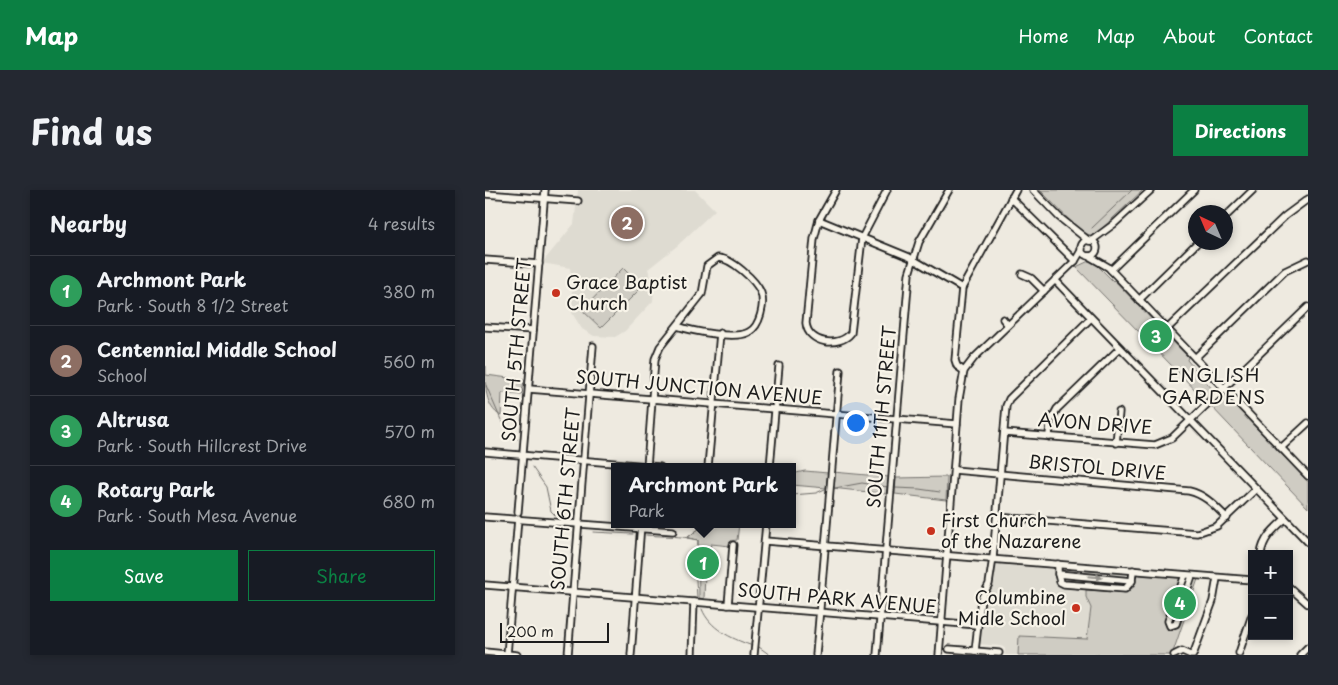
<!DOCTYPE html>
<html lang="en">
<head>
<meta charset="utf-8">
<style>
	:root { --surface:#171b24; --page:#242831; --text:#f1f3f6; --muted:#9ea1a6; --line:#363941; --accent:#0b8043 }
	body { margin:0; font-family:"Playpen Sans",sans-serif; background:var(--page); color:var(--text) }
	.controls { position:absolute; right:15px; bottom:15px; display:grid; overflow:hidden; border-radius:0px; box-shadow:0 2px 8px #0003 }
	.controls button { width:45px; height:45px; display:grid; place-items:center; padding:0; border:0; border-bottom:1px solid var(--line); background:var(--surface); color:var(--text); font:25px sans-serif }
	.compass { position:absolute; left:703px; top:15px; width:45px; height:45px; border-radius:50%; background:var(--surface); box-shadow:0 2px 8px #0003; rotate:316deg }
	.scale { position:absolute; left:15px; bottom:12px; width:109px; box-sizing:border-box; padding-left:5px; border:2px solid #1c1c1c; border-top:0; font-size:14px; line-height:18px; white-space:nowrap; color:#1c1c1c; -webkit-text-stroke:4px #f7f3e8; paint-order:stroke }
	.you { position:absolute; left:370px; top:232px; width:18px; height:18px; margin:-12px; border:4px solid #fff; border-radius:50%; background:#1a73e8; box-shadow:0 0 0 8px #1a73e833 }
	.badge { display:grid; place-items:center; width:32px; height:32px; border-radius:50%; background:var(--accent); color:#fff; font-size:16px; font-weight:700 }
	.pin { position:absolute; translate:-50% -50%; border:2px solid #fff; box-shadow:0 1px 5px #0006 }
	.popup { position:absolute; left:126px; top:273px; width:185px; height:65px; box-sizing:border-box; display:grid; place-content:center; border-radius:0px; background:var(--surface); filter:drop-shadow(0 1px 4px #0005); font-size:16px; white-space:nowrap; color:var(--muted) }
	.popup b { font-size:19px; color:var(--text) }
	.popup::after { content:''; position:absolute; left:50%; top:100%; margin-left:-10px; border:10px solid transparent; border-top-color:var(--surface) }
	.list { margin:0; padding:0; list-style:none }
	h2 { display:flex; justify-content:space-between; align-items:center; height:65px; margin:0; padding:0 20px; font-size:21px }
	h2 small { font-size:16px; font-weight:400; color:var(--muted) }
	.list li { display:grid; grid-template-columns:32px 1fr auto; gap:15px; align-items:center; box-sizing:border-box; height:70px; padding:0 20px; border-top:1px solid var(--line) }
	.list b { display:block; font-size:19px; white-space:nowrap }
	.list p { margin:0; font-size:16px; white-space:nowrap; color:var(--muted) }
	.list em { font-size:16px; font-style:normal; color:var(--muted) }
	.actions { display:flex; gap:10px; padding:15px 20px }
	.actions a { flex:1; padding:11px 0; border:1px solid var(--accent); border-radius:0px; text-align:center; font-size:18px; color:var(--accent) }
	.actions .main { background:var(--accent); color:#fff }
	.map { position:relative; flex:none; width:823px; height:465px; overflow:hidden; border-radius:0px }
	header { display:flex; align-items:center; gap:30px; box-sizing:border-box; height:70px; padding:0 25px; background:var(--accent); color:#fff }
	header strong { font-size:24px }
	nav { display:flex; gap:28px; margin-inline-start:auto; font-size:18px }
	.intro { display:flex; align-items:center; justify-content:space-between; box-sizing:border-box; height:120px; padding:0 30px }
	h1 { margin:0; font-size:35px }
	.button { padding:12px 22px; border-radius:0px; background:var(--accent); color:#fff; font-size:18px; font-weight:700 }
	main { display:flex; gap:30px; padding:0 30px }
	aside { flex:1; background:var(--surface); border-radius:0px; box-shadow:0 2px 8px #0003 }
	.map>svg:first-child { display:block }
</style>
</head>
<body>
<header>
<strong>Map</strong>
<nav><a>Home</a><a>Map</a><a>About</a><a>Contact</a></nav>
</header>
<div class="intro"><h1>Find us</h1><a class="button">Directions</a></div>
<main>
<aside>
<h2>Nearby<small>4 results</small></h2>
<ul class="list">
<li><span class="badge" style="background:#2e9e5b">1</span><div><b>Archmont Park</b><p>Park · South 8 1/2 Street</p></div><em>380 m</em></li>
<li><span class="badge" style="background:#8d6e63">2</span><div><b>Centennial Middle School</b><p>School</p></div><em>560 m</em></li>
<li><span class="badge" style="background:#2e9e5b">3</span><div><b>Altrusa</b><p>Park · South Hillcrest Drive</p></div><em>570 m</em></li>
<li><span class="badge" style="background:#2e9e5b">4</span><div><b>Rotary Park</b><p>Park · South Mesa Avenue</p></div><em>680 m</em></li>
</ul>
<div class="actions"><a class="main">Save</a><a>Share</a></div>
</aside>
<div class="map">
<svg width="823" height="465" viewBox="0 0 823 465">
	<rect width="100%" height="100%" fill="#eeeae0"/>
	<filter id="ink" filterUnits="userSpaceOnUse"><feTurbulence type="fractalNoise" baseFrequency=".02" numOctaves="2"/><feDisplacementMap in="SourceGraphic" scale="10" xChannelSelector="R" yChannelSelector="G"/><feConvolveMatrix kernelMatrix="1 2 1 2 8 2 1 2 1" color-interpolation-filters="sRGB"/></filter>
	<g filter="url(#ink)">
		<!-- built -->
		<g fill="#dedbd1">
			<path d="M93 0H210L230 20 192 56 163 79 169 97 168 111 140 141 130 147 109 146 97 139 87 123V94L85 78 57 73 89 34Z"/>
			<path d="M511 373 651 383 668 465H520V458L516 456 494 454 499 411 509 391Z"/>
		</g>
		<!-- green -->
		<g fill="#cfccc3" stroke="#767470">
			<path d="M555 0H658L612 43 605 45 596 42Z"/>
			<path d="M604 71 612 75 628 91 629 90 703 167 702 170 729 201 720 210 591 77Z"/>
			<path d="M138 78 157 97 116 138 97 120Z"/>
			<path d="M1 176V185L39 190 37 205 17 203 16 226C0 217 0 196 0 177Z"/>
			<path d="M736 205H740L823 292V318L725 215Z"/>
			<path d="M320 281 343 283 341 298 307 295V284Z"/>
			<path d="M348 282 404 287 401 304 347 298Z"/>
			<path d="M462 287 461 310 410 304 411 288Z"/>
			<path d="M220 334H254L252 350 246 351 245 356 226 354 220 383 219 409 214 408 213 350 202 348Z"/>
			<path d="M651 383 713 389 687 465H533L534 446 602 449 606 418 601 407V400L641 402 649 397Z"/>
		</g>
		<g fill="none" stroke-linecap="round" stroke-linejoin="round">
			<!-- stream -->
			<g stroke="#6f6d69" stroke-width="1">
				<path d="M607 38 647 0"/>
				<path d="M0 193 16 230 32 249"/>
				<path d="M47 277 61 297 66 321 74 329H88"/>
				<path d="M350 298 377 293 403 297"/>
				<path d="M410 298 434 299 455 302"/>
				<path d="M307 305 331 303 340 299"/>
				<path d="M108 342 148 344"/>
				<path d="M161 345C179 347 195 345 213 350L211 390 212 407"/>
				<path d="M203 347 220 334"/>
				<path d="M217 419C225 439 246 448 265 455"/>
				<path d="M274 457 285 465"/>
			</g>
			<!-- minor casing -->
			<g stroke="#1c1c1c" stroke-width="9">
				<g id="minor">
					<path d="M351 0 334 30 329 49 321 133C323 154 354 158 366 143L377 48 402 0"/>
					<path d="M548 0 574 27 604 51"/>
					<path d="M0 4 93 11"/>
					<path d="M526 8 590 71"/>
					<path d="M741 26 768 0"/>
					<path d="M334 30 424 67 477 98"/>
					<circle cx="604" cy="58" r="8"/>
					<path d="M606 51 629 34 666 0"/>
					<path d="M604 66 623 77 823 286"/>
					<path d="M0 70 54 74"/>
					<path d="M626 80 709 0"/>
					<path d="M537 84 546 88 559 101"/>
					<path d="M570 90 823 352"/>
					<path d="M654 110 713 52"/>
					<path d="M518 129 523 135"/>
					<path d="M0 137 48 140"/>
					<path d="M682 139 800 26 823 9"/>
					<path d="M710 168 800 81 823 70"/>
					<path d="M479 181 472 176 470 170 477 98 531 0"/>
					<path d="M44 199 472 234"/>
					<path d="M519 243 670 255 687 248 823 117"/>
					<path d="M564 247 565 232 572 219 635 158"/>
					<path d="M631 253 634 222"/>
					<path d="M796 258 823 233"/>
					<path d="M0 262 175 277"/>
					<path d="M162 277 170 169 175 157 217 104 222 76 233 68C246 68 271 90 276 103 280 114 275 136 264 142 250 150 207 141 192 136"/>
					<path d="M223 277 235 143"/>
					<path d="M285 277 294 176"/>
					<path d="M469 280 704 301C721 305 730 316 742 328"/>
					<path d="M33 322 60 0"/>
					<path d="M0 327 188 341"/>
					<path d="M512 327 712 343 732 336 771 299"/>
					<path d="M280 351 767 390"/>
					<path d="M776 364C778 348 789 339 800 329"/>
					<path d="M573 374V384L647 391 648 380"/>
					<path d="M573 384 575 392 579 394 640 399 647 391"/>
					<path d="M700 385 683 431 685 436 691 434 707 386"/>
					<path d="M0 395 492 435"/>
					<path d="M804 397 823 414"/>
					<path d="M243 415 248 355"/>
					<path d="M464 459 490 461 496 409 504 394 508 368 521 216 524 209 606 128"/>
					<path d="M490 461 514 463"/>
					<path d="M0 462 32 465"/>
					<path d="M754 463 767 425"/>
					<path d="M22 465 33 328"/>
					<path d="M83 465 108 156"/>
					<path d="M146 465 156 334"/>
					<path d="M207 465 209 412"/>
					<path d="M269 465 281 334"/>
					<path d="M331 465 355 181"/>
					<path d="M392 465 424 84 434 52 464 0"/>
					<path d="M454 465 474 209 479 181 489 168 590 71 597 59"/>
					<path d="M689 465 697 461 706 465"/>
					<path d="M708 465 728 411 732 388"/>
					<path d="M815 465 823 457"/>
				</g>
			</g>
			<!-- minor -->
			<use href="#minor" stroke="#f7f3e8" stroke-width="5.5"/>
		</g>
		<!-- one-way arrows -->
		<defs><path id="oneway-solid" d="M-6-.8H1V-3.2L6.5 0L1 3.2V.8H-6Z" transform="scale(1.25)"/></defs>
		<use fill="#94928c" href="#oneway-solid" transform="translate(610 387) rotate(5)"/>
	</g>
	<!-- markers -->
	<g fill="#c8321e" stroke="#f7f3e8" stroke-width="2">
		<circle cx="71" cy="103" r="5"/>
		<circle cx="446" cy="341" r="5"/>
		<circle cx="591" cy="418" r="5"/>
	</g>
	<g text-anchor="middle" stroke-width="4.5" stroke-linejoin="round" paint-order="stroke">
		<!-- poi labels -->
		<g font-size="18" fill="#1c1c1c" stroke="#f7f3e8" text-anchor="start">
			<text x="81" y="99">Grace Baptist<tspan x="81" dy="21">Church</tspan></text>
			<text x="456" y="337">First Church<tspan x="456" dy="21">of the Nazarene</tspan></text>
			<text x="581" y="414" text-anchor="end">Columbine<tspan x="581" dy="21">Midle School</tspan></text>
		</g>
		<!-- street labels -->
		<g font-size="18" fill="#1c1c1c" stroke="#f7f3e8">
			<text transform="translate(32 160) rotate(-85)" y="6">SOUTH 5TH STREET</text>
			<text transform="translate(214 198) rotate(5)" y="6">SOUTH JUNCTION AVENUE</text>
			<text transform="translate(397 227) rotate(-85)" y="6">SOUTH 11TH STREET</text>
			<text transform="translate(610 234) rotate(4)" y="6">AVON DRIVE</text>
			<text transform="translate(612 278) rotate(5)" y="6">BRISTOL DRIVE</text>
			<text transform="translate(81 309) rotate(-85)" y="6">SOUTH 6TH STREET</text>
			<text transform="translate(352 409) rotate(5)" y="6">SOUTH PARK AVENUE</text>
		</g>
		<!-- neighbourhood labels -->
		<g font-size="19" letter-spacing="1" fill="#1c1c1c" stroke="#f7f3e8">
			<text x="729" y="192">ENGLISH<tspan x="729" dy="22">GARDENS</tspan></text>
		</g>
	</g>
</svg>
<div class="controls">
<button>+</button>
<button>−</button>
</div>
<svg class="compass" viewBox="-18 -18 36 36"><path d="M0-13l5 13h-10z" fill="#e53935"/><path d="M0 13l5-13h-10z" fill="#9ea1a6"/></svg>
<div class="scale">200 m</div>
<div class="you"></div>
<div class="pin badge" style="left:218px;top:373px;background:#2e9e5b">1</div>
<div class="popup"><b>Archmont Park</b>Park</div>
<div class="pin badge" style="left:142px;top:33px;background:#8d6e63">2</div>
<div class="pin badge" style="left:671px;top:146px;background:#2e9e5b">3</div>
<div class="pin badge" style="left:695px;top:413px;background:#2e9e5b">4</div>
</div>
</main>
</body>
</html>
